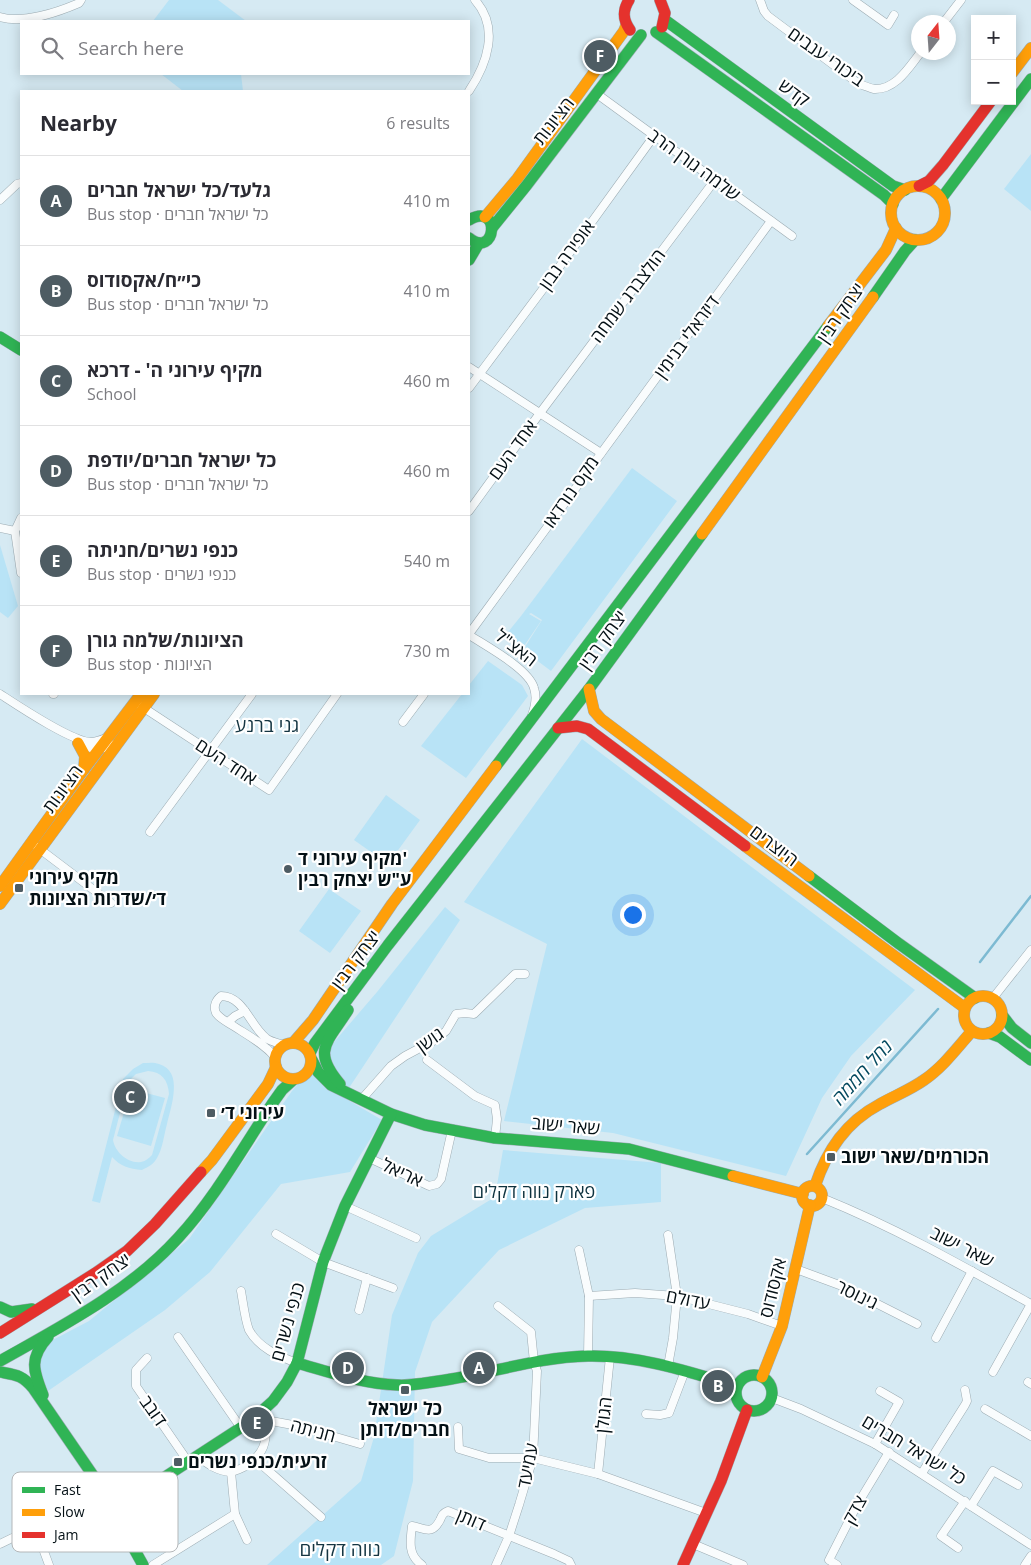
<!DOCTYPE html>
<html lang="en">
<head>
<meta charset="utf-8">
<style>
	:root { --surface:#fff; --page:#f2f2f3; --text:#2b2b33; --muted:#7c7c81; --line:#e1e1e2; --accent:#4e5c63 }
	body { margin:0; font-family:"Open Sans","Noto Sans Hebrew",sans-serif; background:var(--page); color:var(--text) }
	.controls { position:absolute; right:15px; top:15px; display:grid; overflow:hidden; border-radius:0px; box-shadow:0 2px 12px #0003 }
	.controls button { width:45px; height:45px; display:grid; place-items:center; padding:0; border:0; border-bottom:1px solid var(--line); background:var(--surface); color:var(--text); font:25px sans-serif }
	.compass { position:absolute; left:911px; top:15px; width:45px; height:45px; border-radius:50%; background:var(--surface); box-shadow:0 2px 12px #0003; rotate:17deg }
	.you { position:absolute; left:632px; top:914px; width:18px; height:18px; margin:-12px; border:4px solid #fff; border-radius:50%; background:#1a73e8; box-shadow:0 0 0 8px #1a73e833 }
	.badge { display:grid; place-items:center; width:32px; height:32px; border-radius:50%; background:var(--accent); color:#fff; font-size:16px; font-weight:700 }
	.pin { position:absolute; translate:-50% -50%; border:2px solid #fff; box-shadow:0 1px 5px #0006 }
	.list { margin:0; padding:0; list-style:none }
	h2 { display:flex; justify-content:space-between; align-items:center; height:65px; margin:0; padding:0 20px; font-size:21px }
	h2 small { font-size:16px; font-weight:400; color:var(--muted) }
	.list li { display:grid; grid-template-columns:32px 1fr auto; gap:15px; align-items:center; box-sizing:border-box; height:90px; padding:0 20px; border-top:1px solid var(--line) }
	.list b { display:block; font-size:19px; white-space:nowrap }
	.list p { margin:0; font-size:16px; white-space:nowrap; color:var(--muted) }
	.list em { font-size:16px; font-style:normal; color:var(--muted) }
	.icon { flex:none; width:28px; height:28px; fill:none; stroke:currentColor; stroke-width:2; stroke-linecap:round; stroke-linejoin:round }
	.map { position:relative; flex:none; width:1031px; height:1565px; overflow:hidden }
	.search { position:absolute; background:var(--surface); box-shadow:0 2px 12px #0003; left:20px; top:20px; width:450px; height:55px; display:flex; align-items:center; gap:12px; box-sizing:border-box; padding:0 18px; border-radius:0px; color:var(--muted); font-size:19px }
	.panel { position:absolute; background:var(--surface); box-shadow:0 2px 12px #0003; left:20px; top:90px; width:450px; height:605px; border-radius:0px }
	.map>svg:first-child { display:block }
</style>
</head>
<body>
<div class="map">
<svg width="1031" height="1565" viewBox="0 0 1031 1565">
	<rect width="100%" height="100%" fill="#d6eaf3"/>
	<!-- green -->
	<g fill="#b8e3f6" fill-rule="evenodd">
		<path d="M169 0H218L246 21H153Z"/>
		<path d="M161 74H241L243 91H183Z"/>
		<path d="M1031 154V211L1004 189Z"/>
		<path d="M632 468 677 501 551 671 523 650 542 620 531 613 529 614 541 621 522 649 503 638 521 616Z"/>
		<path d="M0 545 18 606 8 618 0 612Z"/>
		<path d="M488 661 522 685 528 696 466 778 421 746 462 694H469V685Z"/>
		<path d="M582 739 915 990 851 1056 822 1098 786 1176 613 1133 504 1121 547 944 464 902Z"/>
		<path d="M386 795 420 820 388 864 354 840Z"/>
		<path d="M329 889 361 911 330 953 299 931Z"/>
		<path d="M445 907 460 920 343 1097 382 1120 350 1172 281 1184 210 1272 165 1310 48 1391 37 1365 47 1343 89 1321 189 1239 292 1091 377 992Z"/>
		<path d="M143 1063C148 1063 154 1062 159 1064 184 1071 171 1107 167 1124 164 1134 163 1148 157 1158 154 1164 148 1167 142 1170 129 1169 120 1166 112 1157L100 1203 92 1201 123 1079 133 1069ZM148 1071C162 1072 168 1080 169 1094L152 1155C149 1158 146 1161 141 1162 128 1164 115 1152 113 1140L128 1082 136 1074Z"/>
		<path d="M131 1089 165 1098 151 1146 117 1136Z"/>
		<path d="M503 1150 661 1163V1202L585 1208 499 1250 432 1322 415 1372 413 1481 394 1556 381 1565H267L361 1481 374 1437 392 1315 418 1253 431 1236 495 1197Z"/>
	</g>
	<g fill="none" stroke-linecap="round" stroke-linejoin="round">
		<!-- stream -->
		<g stroke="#7dbad2" stroke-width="2.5">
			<path d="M980 962 1031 896"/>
			<path d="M807 1154 938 1009"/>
		</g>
		<!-- street casing -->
		<g stroke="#9cabb2" stroke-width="9">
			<g id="street">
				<path d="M760 0 764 11 768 16 859 84C863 85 869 88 874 89 896 90 909 67 921 52"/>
				<path d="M853 0 888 25 894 15"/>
				<path d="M0 17C23 24 58 12 79 3L81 0"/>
				<path d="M944 22 961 0"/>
				<path d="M469 91C487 64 500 28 475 0"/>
				<path d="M597 94 792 236"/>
				<path d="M0 200 17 184 21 183"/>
				<path d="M469 367 601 453"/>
				<path d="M469 388 552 277 654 136"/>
				<path d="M469 511 540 413 715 180"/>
				<path d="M21 518 15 531 21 573"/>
				<path d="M0 528 15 531"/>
				<path d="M469 634 771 221"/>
				<path d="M469 635C486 646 529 669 534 688 537 697 535 707 532 715"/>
				<path d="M0 694C17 705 72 742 91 742 96 742 101 740 106 738"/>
				<path d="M53 694H54"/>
				<path d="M141 706 269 790 337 694"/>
				<path d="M403 722 424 694"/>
				<path d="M79 743C92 752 104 750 117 743"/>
				<path d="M150 832 252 694"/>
				<path d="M37 847 111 903"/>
				<path d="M993 998 1031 950"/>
				<path d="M228 1022 235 1016 245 1011"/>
				<path d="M275 1057C264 1044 249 1036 235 1027 229 1023 220 1019 216 1013 213 1006 216 1000 221 996 244 996 250 1026 266 1038 271 1042 278 1043 284 1045"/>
				<path d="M427 1060 475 1096 495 1105 497 1119 495 1138"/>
				<path d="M361 1100 391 1066 405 1056 435 1040 446 1031 456 1014 465 1013 474 1014 515 974H525"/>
				<path d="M369 1158 429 1186 437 1184 441 1179 452 1130"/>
				<path d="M822 1198C894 1227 963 1266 1031 1304"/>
				<path d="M345 1206 416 1238"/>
				<path d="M276 1234 323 1262 393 1288"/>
				<path d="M668 1235 677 1296 673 1338 668 1366"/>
				<path d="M579 1250 589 1296 588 1356"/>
				<path d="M796 1269 842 1286 917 1324"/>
				<path d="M241 1291C243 1302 245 1320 249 1330 259 1348 278 1356 297 1363"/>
				<path d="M589 1296 635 1293 677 1296 748 1314 782 1326"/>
				<path d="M359 1310 367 1278"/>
				<path d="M178 1337 241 1428"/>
				<path d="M936 1338 972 1271"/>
				<path d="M147 1358 136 1370V1386L189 1463"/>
				<path d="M993 1372 1031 1304"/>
				<path d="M1028 1382 1031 1384"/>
				<path d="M772 1398 801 1409 875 1444 1031 1545"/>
				<path d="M985 1409 1031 1436"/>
				<path d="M646 1414 660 1415 669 1413 685 1371"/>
				<path d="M266 1420 298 1426 360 1444"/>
				<path d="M458 1427 459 1449 489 1458H533L598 1474 706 1513"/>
				<path d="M875 1444 899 1402 880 1391"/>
				<path d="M198 1457C208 1464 217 1471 230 1472 234 1472 240 1469 244 1467 265 1454 267 1442 266 1420L260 1414"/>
				<path d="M255 1459 321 1517"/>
				<path d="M231 1472 235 1514 247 1540"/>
				<path d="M922 1473 965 1405 967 1401 965 1390"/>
				<path d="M598 1474 610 1357"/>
				<path d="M971 1506 993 1471 1018 1485"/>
				<path d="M35 1527 49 1565"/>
				<path d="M0 1544 35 1527 95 1510"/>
				<path d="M693 1544 743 1565"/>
				<path d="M958 1548 941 1536 965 1501"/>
				<path d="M153 1565 235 1514"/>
				<path d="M422 1565C408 1555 410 1542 412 1526 426 1529 432 1535 440 1520 442 1515 443 1513 448 1511L554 1554 569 1561 571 1565"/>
				<path d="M496 1565 509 1536 519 1505 533 1458 537 1371 534 1362 531 1332 498 1306"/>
				<path d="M837 1565 829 1560 857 1505 889 1452"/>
				<path d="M1025 1565 1031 1556"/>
			</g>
		</g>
		<!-- fast casing -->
		<g stroke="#9cabb2" stroke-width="12">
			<g id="fast">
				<path d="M665 20 893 186 905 190"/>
				<path d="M656 32 884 195 893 204"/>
				<path d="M941 199 1031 79"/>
				<path d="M469 220C502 201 496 260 469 238"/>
				<path d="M492 228 526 186 641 35"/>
				<path d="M469 260 479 243"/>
				<path d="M873 297 905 251 915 240"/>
				<path d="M0 337 21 350"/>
				<path d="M496 766 828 326"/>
				<path d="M809 876 898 943 975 998"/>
				<path d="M1002 1015 1012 1028 1031 1043"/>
				<path d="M989 1033 1000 1037 1031 1060"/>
				<path d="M310 1053 315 1043 388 945 589 689 702 534"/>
				<path d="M312 1060 318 1072 331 1085 391 1114 425 1125 495 1138 629 1149 733 1176"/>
				<path d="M340 1084C311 1050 328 1042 348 1010"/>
				<path d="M0 1307 11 1312 32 1309"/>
				<path d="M0 1361C62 1326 130 1291 178 1238 215 1198 242 1149 272 1104L282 1090 293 1080"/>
				<path d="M297 1363C329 1372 363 1384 397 1385 411 1386 425 1383 439 1381 489 1374 538 1357 588 1356 640 1355 689 1372 737 1386"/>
				<path d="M0 1372C16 1375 22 1375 33 1388L103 1490"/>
				<circle cx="754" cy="1393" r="18"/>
				<path d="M43 1395C33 1370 29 1358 48 1337"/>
				<path d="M124 1498 151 1486 251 1421 273 1401 287 1382 297 1363 323 1262 345 1206 391 1114"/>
				<path d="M117 1518 143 1565"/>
			</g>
		</g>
		<!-- slow casing -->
		<g stroke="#9cabb2" stroke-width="12">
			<g id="slow">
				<path d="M1012 73 1031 48"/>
				<circle cx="918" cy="213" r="27"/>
				<path d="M485 217 517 179 624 31 626 26"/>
				<path d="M828 326 886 250 896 228"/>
				<path d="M702 534 873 297"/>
				<path d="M589 689 594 711 601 719 809 876"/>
				<path d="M78 743 85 756 84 769"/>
				<path d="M745 846 965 1008"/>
				<path d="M0 886 84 769 141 694"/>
				<path d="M0 904 154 694"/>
				<circle cx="983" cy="1015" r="19"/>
				<circle cx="293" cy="1061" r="18"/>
				<path d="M293 1043 313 1020 392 904 496 766"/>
				<path d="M201 1172 212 1160 268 1084 276 1067"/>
				<path d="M733 1176 803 1194"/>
				<path d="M815 1186C827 1150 846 1122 880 1104 894 1096 910 1090 924 1080 943 1067 957 1048 972 1031"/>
				<circle cx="812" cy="1196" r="10"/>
				<path d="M762 1377 782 1326 810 1205"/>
				<circle cx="110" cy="1504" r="16"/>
			</g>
		</g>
		<!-- jam casing -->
		<g stroke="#9cabb2" stroke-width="12">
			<g id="jam">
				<path d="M629 0C622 11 623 20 630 30"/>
				<path d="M660 0 665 13 662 27"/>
				<path d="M919 186 929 181 943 165 991 101"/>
				<path d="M558 728 577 726 588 729 745 846"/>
				<path d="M0 1333 97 1272 127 1251 155 1224 201 1172"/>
				<path d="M683 1565 721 1481 747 1410"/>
			</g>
		</g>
		<!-- street -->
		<use href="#street" stroke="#f9fcfd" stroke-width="8"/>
		<!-- fast -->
		<use href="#fast" stroke="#30b455" stroke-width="11"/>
		<!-- slow -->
		<use href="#slow" stroke="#ff9f0a" stroke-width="11"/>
		<!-- jam -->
		<use href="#jam" stroke="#e5322d" stroke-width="11"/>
	</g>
	<!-- markers -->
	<g fill="#4e5c63" stroke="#fff" stroke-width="2">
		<circle cx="288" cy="869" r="5"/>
		<rect x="14" y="883" width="10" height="10" rx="2.5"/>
		<rect x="206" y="1108" width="10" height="10" rx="2.5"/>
		<rect x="826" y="1152" width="10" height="10" rx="2.5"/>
		<rect x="400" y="1385" width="10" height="10" rx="2.5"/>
		<rect x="173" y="1457" width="10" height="10" rx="2.5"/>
	</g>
	<g text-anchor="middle" stroke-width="4.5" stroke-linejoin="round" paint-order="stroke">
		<!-- street labels -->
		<g font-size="18" fill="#041015" stroke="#fff">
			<text transform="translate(826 57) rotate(35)" y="6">ביכורי ענבים</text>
			<text transform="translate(794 93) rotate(36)" y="6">קדש</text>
			<text transform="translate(554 121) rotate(-52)" y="6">הציונות</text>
			<text transform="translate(694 165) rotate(36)" y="6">שלמה גורן הרב</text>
			<text transform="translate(567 255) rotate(-54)" y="6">אופירה נבון</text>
			<text transform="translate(628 296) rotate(-53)" y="6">הולצברג שמחה</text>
			<text transform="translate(841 313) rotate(-55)" y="6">יצחק רבין</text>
			<text transform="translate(687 337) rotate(-54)" y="6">דיזראלי בנימין</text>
			<text transform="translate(513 450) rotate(-54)" y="6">אחד העם</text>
			<text transform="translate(571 492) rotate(-55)" y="6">מקס נורדאו</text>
			<text transform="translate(603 640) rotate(-54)" y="6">יצחק רבין</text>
			<text transform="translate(516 648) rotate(38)" y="6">האצ"ל</text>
			<text transform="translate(226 762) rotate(33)" y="6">אחד העם</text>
			<text transform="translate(63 789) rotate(-54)" y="6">הציונות</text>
			<text transform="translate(774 846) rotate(37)" y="6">היוצרים</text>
			<text transform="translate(356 960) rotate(-53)" y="6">יצחק רבין</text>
			<text transform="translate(430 1040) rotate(-35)" y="6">גושן</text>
			<text transform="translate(566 1126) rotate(5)" y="6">שאר ישוב</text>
			<text transform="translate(402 1173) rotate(25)" y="6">אריאל</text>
			<text transform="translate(962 1247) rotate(27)" y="6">שאר ישוב</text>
			<text transform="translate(101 1277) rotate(-35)" y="6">יצחק רבין</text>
			<text transform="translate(773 1288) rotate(-76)" y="6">אקסודוס</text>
			<text transform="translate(857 1295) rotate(26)" y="6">גינוסר</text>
			<text transform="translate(688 1300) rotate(11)" y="6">עדולם</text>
			<text transform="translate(288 1322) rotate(-74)" y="6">כנפי נשרים</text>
			<text transform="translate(153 1411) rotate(55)" y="6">דובב</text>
			<text transform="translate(604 1415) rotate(-84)" y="6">הגולן</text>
			<text transform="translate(313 1431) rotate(15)" y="6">חניתה</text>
			<text transform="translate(914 1450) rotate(31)" y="6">כל ישראל חברים</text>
			<text transform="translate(528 1466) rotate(-79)" y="6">עמיעד</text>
			<text transform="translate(855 1510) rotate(-61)" y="6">צדק</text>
			<text transform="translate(471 1520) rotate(23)" y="6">דותן</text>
		</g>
		<!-- poi labels -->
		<g font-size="18" font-weight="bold" fill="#041015" stroke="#fff" text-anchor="start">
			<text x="298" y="865">מקיף עירוני ד'<tspan x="298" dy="21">ע"ש יצחק רבין</tspan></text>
			<text x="29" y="884">מקיף עירוני<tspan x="29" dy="21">ד׳/שדרות הציונות</tspan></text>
			<text x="221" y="1119">עירוני ד׳</text>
			<text x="841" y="1163">הכורמים/שאר ישוב</text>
			<text x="405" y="1415" text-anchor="middle">כל ישראל<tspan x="405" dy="21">חברים/דותן</tspan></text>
			<text x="188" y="1468">זרעית/כנפי נשרים</text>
		</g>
		<!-- park labels -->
		<g font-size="18" fill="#0d323f" stroke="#fff">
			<text x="534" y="1198">פארק נווה דקלים</text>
		</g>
		<!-- neighbourhood labels -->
		<g font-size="19" fill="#143542" stroke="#fff">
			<text x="267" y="732">גני ברנע</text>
			<text x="340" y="1556">נווה דקלים</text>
		</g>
		<!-- water labels -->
		<g font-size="19" font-style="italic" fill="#054a60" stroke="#fff">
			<text transform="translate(862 1072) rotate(-48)" y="7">נחל חממה</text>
		</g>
	</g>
	<!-- legend -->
	<rect x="12" y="1472" width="166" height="80" rx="8" fill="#fff" stroke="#b4b7b9" stroke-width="1"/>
	<rect x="22" y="1487" width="23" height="6" fill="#30b455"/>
	<rect x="22" y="1509" width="23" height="7" fill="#ff9f0a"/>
	<rect x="22" y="1532" width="23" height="6" fill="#e5322d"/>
	<g font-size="14" fill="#041015">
		<text x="54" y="1495">Fast</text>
		<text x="54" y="1517">Slow</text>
		<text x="54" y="1540">Jam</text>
	</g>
</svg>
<div class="controls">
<button>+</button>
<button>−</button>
</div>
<svg class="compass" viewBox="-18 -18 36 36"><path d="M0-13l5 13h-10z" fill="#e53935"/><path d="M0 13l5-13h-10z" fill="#7c7c81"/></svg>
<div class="you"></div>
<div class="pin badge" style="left:479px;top:1368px">A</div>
<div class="pin badge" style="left:718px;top:1386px">B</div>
<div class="pin badge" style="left:130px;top:1097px">C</div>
<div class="pin badge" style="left:348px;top:1368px">D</div>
<div class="pin badge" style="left:257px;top:1423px">E</div>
<div class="pin badge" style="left:600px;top:56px">F</div>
<div class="search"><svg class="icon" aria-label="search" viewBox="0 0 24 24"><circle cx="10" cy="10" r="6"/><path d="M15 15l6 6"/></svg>Search here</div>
<section class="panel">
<h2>Nearby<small>6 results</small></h2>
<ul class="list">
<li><span class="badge">A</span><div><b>גלעד/כל ישראל חברים</b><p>Bus stop · כל ישראל חברים</p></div><em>410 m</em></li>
<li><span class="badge">B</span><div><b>כי״ח/אקסודוס</b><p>Bus stop · כל ישראל חברים</p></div><em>410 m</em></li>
<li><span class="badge">C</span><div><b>מקיף עירוני ה' - דרכא</b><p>School</p></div><em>460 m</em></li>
<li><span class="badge">D</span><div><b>כל ישראל חברים/יודפת</b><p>Bus stop · כל ישראל חברים</p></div><em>460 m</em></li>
<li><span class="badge">E</span><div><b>כנפי נשרים/חניתה</b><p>Bus stop · כנפי נשרים</p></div><em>540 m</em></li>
<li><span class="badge">F</span><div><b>הציונות/שלמה גורן</b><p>Bus stop · הציונות</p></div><em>730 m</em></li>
</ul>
</section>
</div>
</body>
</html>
